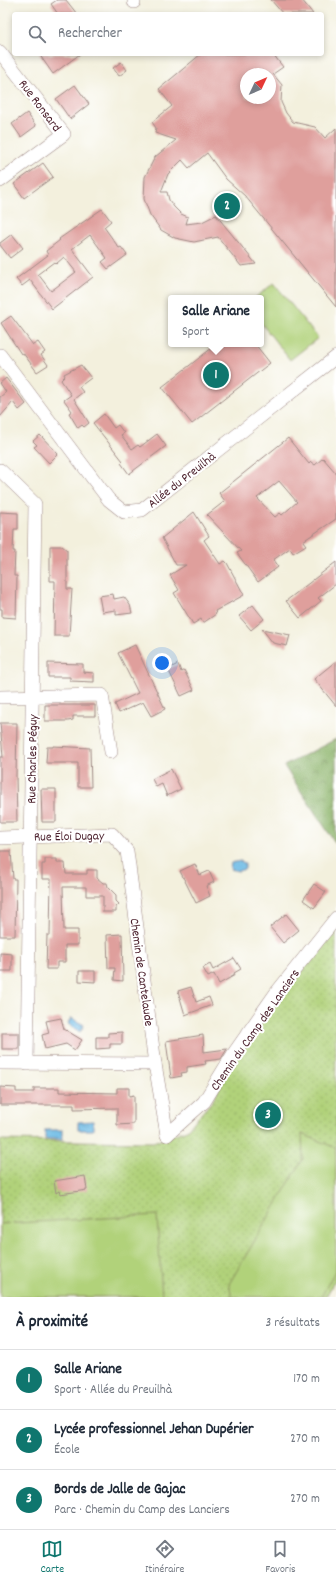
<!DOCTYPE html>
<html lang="fr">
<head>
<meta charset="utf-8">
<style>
	:root { --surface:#fff; --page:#f6f6f7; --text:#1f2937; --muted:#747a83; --line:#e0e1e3; --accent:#0f766e }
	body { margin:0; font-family:Dekko,sans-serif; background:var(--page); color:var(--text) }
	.compass { position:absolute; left:240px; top:68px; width:36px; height:36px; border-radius:50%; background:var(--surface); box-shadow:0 2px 6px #0003; rotate:46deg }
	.you { position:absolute; left:162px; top:663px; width:14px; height:14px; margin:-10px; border:3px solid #fff; border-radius:50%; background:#1a73e8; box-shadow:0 0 0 6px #1a73e833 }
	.badge { display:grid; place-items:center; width:26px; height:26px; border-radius:50%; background:var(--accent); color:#fff; font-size:13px; font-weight:700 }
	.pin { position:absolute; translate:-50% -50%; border:2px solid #fff; box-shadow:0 1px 4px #0006 }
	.popup { position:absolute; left:168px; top:295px; width:96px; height:52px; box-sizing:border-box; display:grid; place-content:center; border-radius:4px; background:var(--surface); filter:drop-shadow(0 1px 3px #0005); font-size:13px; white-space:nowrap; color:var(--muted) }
	.popup b { font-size:15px; color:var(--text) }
	.popup::after { content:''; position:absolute; left:50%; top:100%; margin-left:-8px; border:8px solid transparent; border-top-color:var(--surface) }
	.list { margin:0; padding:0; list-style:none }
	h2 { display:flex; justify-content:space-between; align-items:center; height:52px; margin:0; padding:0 16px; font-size:17px }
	h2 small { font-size:13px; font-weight:400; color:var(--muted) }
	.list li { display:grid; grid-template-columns:26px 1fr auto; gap:12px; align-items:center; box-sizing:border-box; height:60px; padding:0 16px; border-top:1px solid var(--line) }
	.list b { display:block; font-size:15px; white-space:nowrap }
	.list p { margin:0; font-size:13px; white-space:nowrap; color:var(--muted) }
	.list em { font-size:13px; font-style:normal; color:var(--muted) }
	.icon { flex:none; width:22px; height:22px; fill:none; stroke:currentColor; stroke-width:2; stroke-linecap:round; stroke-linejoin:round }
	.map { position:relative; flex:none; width:336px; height:1297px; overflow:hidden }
	.search { position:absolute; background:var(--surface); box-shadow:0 2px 6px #0003; left:12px; right:12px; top:12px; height:44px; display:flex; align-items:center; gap:10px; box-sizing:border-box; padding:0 14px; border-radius:4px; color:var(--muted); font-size:15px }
	.sheet { height:232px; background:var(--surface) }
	nav { display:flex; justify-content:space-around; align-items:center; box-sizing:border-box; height:56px; border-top:1px solid var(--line); background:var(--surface); font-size:11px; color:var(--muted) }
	nav a { display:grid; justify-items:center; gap:2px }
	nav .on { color:var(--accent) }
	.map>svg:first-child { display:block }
</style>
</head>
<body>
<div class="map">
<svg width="336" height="1297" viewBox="0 0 336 1297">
	<defs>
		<pattern id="forest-crowns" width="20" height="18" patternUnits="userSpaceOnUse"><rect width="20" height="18" fill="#8cb46a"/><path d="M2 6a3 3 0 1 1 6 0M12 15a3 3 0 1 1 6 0" fill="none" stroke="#749257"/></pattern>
		<pattern id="park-dots" width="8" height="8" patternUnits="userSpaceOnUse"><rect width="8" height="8" fill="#b1d27a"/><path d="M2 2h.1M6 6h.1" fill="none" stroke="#9ab46a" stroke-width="1.8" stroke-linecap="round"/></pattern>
		<pattern id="water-ripples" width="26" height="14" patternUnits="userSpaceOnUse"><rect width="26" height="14" fill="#6bbae5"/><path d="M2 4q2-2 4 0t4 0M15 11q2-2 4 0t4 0" fill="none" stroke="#5e9fc5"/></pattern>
	</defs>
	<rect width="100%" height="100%" fill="#fff"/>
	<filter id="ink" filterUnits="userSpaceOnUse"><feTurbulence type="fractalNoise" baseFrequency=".025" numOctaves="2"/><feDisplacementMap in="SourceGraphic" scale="8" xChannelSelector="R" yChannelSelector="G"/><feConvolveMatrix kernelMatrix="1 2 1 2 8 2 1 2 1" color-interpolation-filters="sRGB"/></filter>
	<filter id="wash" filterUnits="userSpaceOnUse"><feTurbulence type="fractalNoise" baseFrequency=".012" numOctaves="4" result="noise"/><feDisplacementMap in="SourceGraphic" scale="16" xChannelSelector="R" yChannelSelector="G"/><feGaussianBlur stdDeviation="0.9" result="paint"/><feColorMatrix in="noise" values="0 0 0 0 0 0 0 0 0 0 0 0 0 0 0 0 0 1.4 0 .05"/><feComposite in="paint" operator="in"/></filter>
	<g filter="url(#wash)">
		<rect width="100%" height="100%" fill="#f3f0dd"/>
		<!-- forest -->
		<path fill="url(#forest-crowns)" stroke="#6b6a4a" d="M336 739V844L284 766Z"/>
		<!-- park -->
		<path fill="url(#park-dots)" stroke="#7e7852" d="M336 925V1278L326 1297H0V1140L153 1142 187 1130 213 1100 235 1057Z"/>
		<!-- pitch -->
		<g fill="#b1d27a" stroke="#7e7852">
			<path d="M274 283 318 338 290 360 261 323V298H255Z"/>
			<path d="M302 1134 336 1148V1269L321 1297H232L229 1284 303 1159Z"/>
			<path d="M157 1215 162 1297H0V1224Z"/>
		</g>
		<!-- water -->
		<g fill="url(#water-ripples)" stroke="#5a6c88">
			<path d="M240 861 245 863V869L238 871 230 869 231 863Z"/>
			<path d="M71 1018 84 1025 80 1032 68 1024Z"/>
			<path d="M93 1121V1130H78V1122Z"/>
			<rect x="45" y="1130" width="17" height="9"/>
		</g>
		<g id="blocks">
			<!-- building -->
			<g fill="#df9f9c" fill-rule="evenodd">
				<path d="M57 0H66L77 14H58L51 4Z"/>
				<path d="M271 0H302L313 14H283Z"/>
				<path d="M39 54H80L53 74Z"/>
				<path d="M201 54H273L283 67 273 74 282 85 281 102 286 113 293 122 315 127 325 138 336 128V307L245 196 226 179 207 153 189 168 182 160 168 174 161 192H167L169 200 174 207 181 214 188 217 186 224 202 222 216 215 256 264 241 266 218 237 194 242 175 238 161 230 150 215 144 199 145 177 155 157 176 140 155 133 156 128 152 122 172 106 159 89ZM246 74H270V98H246Z"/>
				<path d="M121 62 127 70 119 76 113 68Z"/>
				<path d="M75 85 89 104 70 119 56 99Z"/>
				<path d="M27 113 36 126 21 137 12 124Z"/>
				<path d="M43 163 53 177 24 198 14 184Z"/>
				<path d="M102 209 111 221 104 227 119 248 121 247 127 255 108 269 102 262 107 258 90 235 72 249 93 277 52 309 30 280 22 286 16 279 48 255 46 251 60 240 59 239ZM64 257 76 272 51 291 38 274 54 262 56 264Z"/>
				<path d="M12 234 23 248 10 258 0 245V243Z"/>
				<path d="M11 316 33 345 38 342 45 352 41 355 48 365 37 372 23 353 21 354 1 323Z"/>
				<path d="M217 344H255L270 363 192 424 162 387Z"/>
				<path d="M81 365 91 378 79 387 83 392 74 399 89 423 84 427 82 425 78 428 69 413 72 411 64 400 71 395 61 380 65 376 64 374Z"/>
				<path d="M6 378 26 404 19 410 13 402 0 417V397L6 392 0 383Z"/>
				<path d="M104 414 114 428 118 425 124 433 121 435 132 449 138 445 140 447 157 434 166 446 129 474 121 463 123 461 93 423Z"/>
				<path d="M40 435 58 454 49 463 34 447 37 445 33 441Z"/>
				<path d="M288 438 309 464 311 462 315 465 323 458 336 473V519L303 541 306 545 293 553 290 548 273 560 278 567 258 582 237 553 241 551 207 515 225 501 219 493ZM279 481 297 502 282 515 280 513 275 517 257 498Z"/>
				<path d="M0 512 18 513V529H14L13 551H15L14 576H17L16 618 2 617V609H0Z"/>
				<path d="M194 512 209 536 204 540 220 564 225 561 227 563 244 595 215 611 216 614 203 623 201 619 193 624 174 593 179 590 170 575 186 565H176L162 538Z"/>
				<path d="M50 546H62L67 550V589H72L69 636H54L55 581H50Z"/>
				<path d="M336 562V584L318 598 321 601 300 618 286 601Z"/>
				<path d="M113 594 114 599 124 597 130 605 132 613 116 615V610L102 612 99 596Z"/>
				<path d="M253 605 264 619 251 630 239 616Z"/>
				<path d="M262 629 290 635 287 646 273 643Z"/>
				<path d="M135 645 165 709 151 716 143 702 119 713 115 704 138 693 118 653Z"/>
				<path d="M336 661V706L314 679Z"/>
				<path d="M48 663 83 664V672L94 673V682L70 681V677H48Z"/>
				<path d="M178 664 181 672 184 670 194 690 181 696 168 669Z"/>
				<path d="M45 705H95V716H73V720L68 721H45Z"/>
				<path d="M0 723H17L16 776 17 822H0V757H3Z"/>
				<path d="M53 746 90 748 91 787H78V763H46L47 747H53Z"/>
				<path d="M171 769 181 789 167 796 162 784 156 787 152 779Z"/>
				<path d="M41 789H56V822H42Z"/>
				<path d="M0 851H11L13 879H16L15 936H0Z"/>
				<path d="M45 859H57V863H65L66 874H87V870H97V878L103 883H107L108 887 116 895V901L119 904 116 907V912H103V896H86V887H63L64 930H78V945H65V962H57V969H46L47 935H50L51 879H42V864H45Z"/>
				<path d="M195 864 200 875 209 871 214 882 206 886 210 896 196 903 180 871Z"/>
				<path d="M314 884 326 892 314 908 303 900Z"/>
				<path d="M286 914 299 930 283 943 270 927Z"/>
				<path d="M122 934 123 981 114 980 115 968H108L107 935Z"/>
				<path d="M0 953 12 954V971H0Z"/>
				<path d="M234 958 241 969 234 973 235 975 219 984 214 974 208 977 203 968 210 964 213 970Z"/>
				<path d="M79 971H95V982L79 981Z"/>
				<path d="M191 987 196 1002 209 997 212 1005 185 1015 178 991Z"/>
				<path d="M61 1018 64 1029 82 1040 75 1050 66 1044 45 1049 42 1035 49 1033 46 1021Z"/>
				<path d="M122 1032V1044H110V1048L96 1049V1037H108V1033Z"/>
				<rect x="2" y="1033" width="17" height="16"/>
				<path d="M203 1035 204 1052 227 1049 221 1059 205 1061 206 1064 187 1067V1072L181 1073 182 1076 171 1078 166 1041Z"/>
				<path d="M0 1087 16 1088V1092H34V1088H59V1092L117 1093V1088H129V1096L134 1095V1124L117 1125V1108L74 1109V1105H0Z"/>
				<path d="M85 1176 87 1190 60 1194 59 1191 56 1193 54 1181Z"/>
			</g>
		</g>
	</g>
	<g filter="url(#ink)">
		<use href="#blocks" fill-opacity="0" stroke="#9e8884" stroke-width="1"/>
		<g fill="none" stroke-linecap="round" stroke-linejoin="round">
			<!-- street casing -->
			<g stroke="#9e8884" stroke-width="14">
				<g id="street">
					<path d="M134 2V0"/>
					<path d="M0 52 64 134 0 181"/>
					<path d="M0 355 109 500 124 512 142 510 336 357"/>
					<path d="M0 470 35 504 27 1064"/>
					<path d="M0 697 102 695 111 752"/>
					<path d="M0 838 112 834 127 851 155 1064 167 1135"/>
					<path d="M0 1063 155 1064"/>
					<path d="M167 1135 204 1102 234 1053 276 993 336 918"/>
				</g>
			</g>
			<!-- street -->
			<use href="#street" stroke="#fff" stroke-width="13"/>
		</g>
	</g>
	<g text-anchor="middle" stroke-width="4" stroke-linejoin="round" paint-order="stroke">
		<!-- street labels -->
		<g font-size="13" fill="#4a1f2b" stroke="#fff">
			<text transform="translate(41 105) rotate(53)" y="5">Rue Ronsard</text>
			<text transform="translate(181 479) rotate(-38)" y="5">Allée du Preuilhà</text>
			<text transform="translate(31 759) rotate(-89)" y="5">Rue Charles Péguy</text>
			<text transform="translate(69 835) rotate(-1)" y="5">Rue Éloi Dugay</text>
			<text transform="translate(143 972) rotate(82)" y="5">Chemin de Cantelaude</text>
			<text transform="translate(254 1029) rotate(-55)" y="5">Chemin du Camp des Lanciers</text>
		</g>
	</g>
</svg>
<svg class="compass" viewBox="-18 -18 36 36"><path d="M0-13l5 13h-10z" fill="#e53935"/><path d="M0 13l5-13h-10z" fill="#747a83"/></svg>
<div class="you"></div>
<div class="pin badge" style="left:216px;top:375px">1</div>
<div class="popup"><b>Salle Ariane</b>Sport</div>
<div class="pin badge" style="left:227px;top:206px">2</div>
<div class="pin badge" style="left:268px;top:1115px">3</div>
<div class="search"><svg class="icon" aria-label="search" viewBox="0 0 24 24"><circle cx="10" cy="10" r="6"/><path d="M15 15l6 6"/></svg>Rechercher</div>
</div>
<section class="sheet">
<h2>À proximité<small>3 résultats</small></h2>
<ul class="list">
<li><span class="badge">1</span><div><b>Salle Ariane</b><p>Sport · Allée du Preuilhà</p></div><em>170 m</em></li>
<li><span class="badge">2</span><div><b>Lycée professionnel Jehan Dupérier</b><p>École</p></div><em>270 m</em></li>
<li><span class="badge">3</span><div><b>Bords de Jalle de Gajac</b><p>Parc · Chemin du Camp des Lanciers</p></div><em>270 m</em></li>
</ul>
</section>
<nav>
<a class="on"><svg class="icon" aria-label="map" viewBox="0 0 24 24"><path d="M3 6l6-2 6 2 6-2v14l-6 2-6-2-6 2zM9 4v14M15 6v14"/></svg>Carte</a>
<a><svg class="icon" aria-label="directions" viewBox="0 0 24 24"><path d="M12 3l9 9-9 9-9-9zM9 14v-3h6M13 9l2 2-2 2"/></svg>Itinéraire</a>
<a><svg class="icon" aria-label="saved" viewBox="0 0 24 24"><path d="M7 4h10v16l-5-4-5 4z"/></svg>Favoris</a>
</nav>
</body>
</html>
